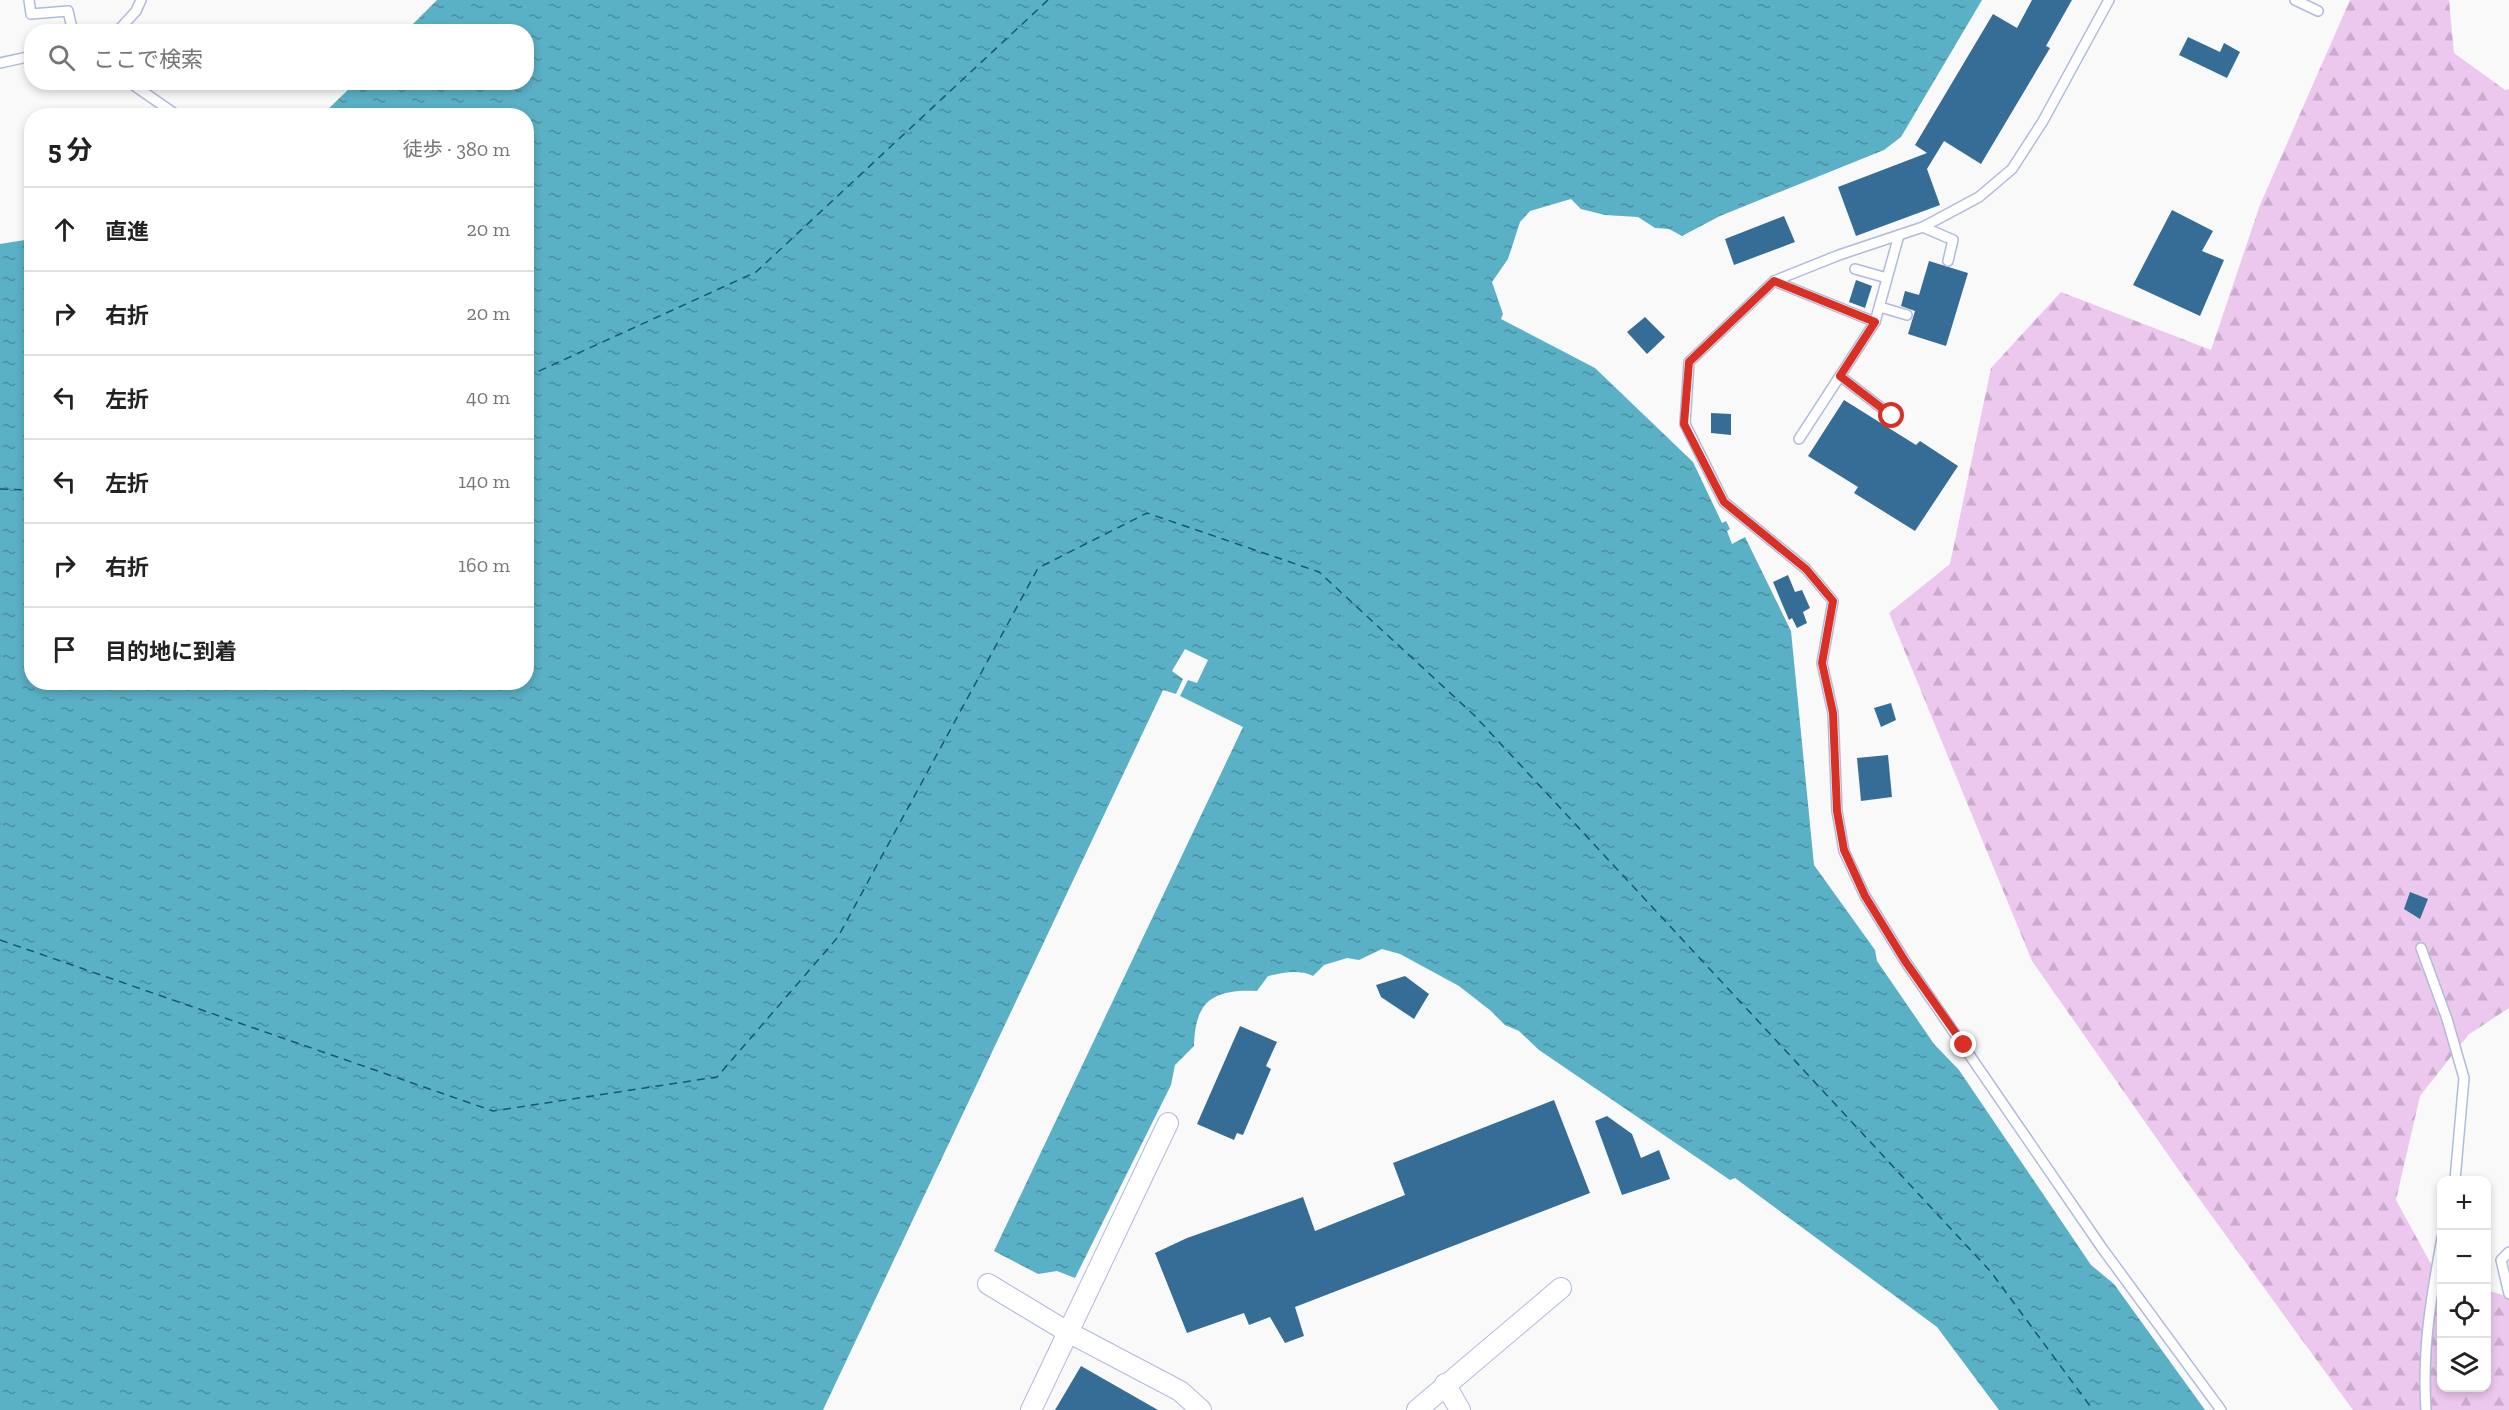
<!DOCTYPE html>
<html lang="ja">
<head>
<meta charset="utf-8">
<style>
	:root { --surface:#fff; --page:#f6f6f6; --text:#222; --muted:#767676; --line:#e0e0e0 }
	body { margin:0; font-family:"Zilla Slab","Noto Sans JP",serif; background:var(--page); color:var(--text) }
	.controls { position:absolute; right:18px; bottom:18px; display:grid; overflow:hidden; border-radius:12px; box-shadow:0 3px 9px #0003 }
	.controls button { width:54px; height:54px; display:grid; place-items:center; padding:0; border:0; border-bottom:2px solid var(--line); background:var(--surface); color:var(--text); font:30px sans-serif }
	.stop { position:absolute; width:18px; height:18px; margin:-14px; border:4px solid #d93025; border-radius:50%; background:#fff }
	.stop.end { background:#d93025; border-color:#fff; box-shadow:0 2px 6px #0008 }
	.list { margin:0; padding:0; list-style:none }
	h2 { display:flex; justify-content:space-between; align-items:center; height:78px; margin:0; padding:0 24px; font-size:26px }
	h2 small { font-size:20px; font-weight:400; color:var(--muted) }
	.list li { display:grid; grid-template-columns:39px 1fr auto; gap:18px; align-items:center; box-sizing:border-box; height:84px; padding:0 24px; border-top:2px solid var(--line) }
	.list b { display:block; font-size:22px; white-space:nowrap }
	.list em { font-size:20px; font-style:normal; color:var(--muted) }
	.icon { flex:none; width:33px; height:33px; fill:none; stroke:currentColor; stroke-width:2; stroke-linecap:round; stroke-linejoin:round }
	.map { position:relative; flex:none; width:2509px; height:1410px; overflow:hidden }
	.search { position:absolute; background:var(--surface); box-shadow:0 3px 9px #0003; left:24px; top:24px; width:510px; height:66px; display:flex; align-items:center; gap:15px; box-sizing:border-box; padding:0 21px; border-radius:24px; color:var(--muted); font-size:22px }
	.panel { position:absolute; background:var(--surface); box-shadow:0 3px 9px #0003; left:24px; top:108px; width:510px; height:582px; border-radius:24px }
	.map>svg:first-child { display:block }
</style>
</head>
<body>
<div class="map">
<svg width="2509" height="1410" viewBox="0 0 2509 1410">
	<defs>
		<pattern id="forest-firs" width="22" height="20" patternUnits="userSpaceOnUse" patternTransform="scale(1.5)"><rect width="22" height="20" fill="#ecc7ee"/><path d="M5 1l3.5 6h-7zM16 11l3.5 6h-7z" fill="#caabcd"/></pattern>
		<pattern id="water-ripples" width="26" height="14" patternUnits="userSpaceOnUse" patternTransform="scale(1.5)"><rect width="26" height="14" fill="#5ab0c5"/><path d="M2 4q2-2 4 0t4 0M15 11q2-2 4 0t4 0" fill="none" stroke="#4a8fa1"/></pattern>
	</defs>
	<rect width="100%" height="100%" fill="#f9f9f9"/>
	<!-- forest -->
	<path fill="url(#forest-firs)" d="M2350 0H2449L2454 53 2505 90 2509 89V1008L2468 1035 2420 1096 2396 1200 2437 1275 2441 1276 2442 1388H2486L2487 1290 2509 1297V1410H2353L2190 1186 2032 961 1889 613 1950 564 1991 368 2061 292 2211 350 2260 205Z"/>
	<!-- water -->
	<path fill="url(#water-ripples)" d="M437 0H1982L1901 137 1884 150 1720 216 1682 236 1669 229 1655 228 1638 217 1605 215 1581 209 1571 199 1530 211 1520 222 1508 259 1492 282 1503 314 1501 319 1595 368 1693 462 1722 523 1726 521 1730 529 1727 531 1732 544 1745 537 1791 631 1814 865 1875 950 1877 961 1934 1044 1959 1070 2091 1265 2114 1284 2205 1410H1999L1937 1327 1735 1178 1730 1180 1539 1050 1519 1031 1505 1025 1491 1011 1459 986 1400 954 1382 949 1359 960 1347 958 1324 965 1313 976C1298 969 1284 973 1268 976L1257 991C1214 989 1195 1000 1194 1046L1175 1065 1171 1085 1075 1278 1057 1271 1038 1274 994 1251 1243 727 1180 696 1188 680 1197 683 1208 660 1185 649 1172 671 1183 679 1176 694 1163 690 823 1410H0V244L31 239 32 682H526V116L322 115 355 83 526 82V32L406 31Z"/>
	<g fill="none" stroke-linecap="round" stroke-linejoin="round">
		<!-- ferry -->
		<g stroke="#135b6a" stroke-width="1.5" stroke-dasharray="8 6" stroke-linecap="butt">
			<path d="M526 377 756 272 1048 0"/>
			<path d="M0 489 32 490"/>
			<path d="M0 940 493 1111 717 1077 838 937 1038 568 1147 513 1319 572 1474 715 1991 1272 2093 1410"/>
		</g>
	</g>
	<!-- building -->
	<g fill="#366d97">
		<path d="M2032 0H2072L2046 46 2050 48 1981 164 1944 141 1927 169 1940 205 1856 236 1838 187 1927 153 1915 145 1993 14 2017 28Z"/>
		<path d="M2188 37 2220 52 2224 43 2240 52 2227 78 2179 55Z"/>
		<path d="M2172 210 2213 231 2202 251 2224 260 2200 316 2133 285Z"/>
		<path d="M1784 216 1795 242 1734 265 1725 239Z"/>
		<path d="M1929 261 1968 273 1946 346 1908 334 1915 311 1901 306 1905 291 1919 295Z"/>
		<path d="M1856 280 1872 286 1865 308 1849 302Z"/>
		<path d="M1645 317 1665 337 1647 354 1627 332Z"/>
		<path d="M1844 400 1916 445 1920 441 1958 466 1915 531 1854 493 1858 487 1808 456Z"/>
		<path d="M1711 413 1731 414V435L1711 433Z"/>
		<path d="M1788 575 1795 592 1802 590 1810 608 1803 612 1807 623 1797 628 1792 618 1789 620 1773 582Z"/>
		<path d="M1891 703 1896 720 1881 727 1874 708Z"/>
		<path d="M1888 755 1892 797 1861 801 1857 758Z"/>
		<path d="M2410 892 2428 899 2420 919 2404 909Z"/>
		<path d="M1405 976 1429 994 1414 1019 1381 997 1376 985Z"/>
		<path d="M1240 1026 1277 1042 1266 1066 1271 1069 1243 1135 1237 1133 1234 1140 1197 1124Z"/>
		<path d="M1554 1100 1590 1193 1295 1307 1304 1336 1285 1343 1270 1317 1249 1325 1244 1313 1187 1333 1155 1253 1187 1238 1303 1197 1315 1231 1405 1195 1393 1163Z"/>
		<path d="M1607 1116 1632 1134 1641 1158 1659 1150 1670 1179 1622 1195 1595 1121Z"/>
		<path d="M1081 1366 1158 1410H1055Z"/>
	</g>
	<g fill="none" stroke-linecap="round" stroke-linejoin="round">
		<!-- lane casing -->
		<g stroke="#b0bbdb" stroke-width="12">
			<g id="lane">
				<path d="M29 0 31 14 68 11 73 32"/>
				<path d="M2109 0 2043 121 2012 169 1979 197 1923 227 1839 255 1774 281 1689 362 1685 424 1724 502 1806 569 1833 601 1822 663 1833 713 1837 811 1844 851 1865 896 1905 961 2102 1248 2221 1410"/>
				<path d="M2295 0 2318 11"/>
				<path d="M117 32 136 11 141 0"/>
				<path d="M0 63 32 56"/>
				<path d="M129 82 178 116"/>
				<path d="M1923 227 1953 240 1948 261"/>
				<path d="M1855 269 1887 278"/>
				<path d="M1774 281 1875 322"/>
				<path d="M1880 307 1907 315"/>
				<path d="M1840 376 1892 416"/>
				<path d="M1799 439 1875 322 1899 235"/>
				<path d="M2421 948 2447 1019 2464 1078 2455 1180"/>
				<path d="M2509 1252 2501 1260 2509 1294"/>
				<path d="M2426 1410C2422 1349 2431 1298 2442 1238"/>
			</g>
		</g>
		<!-- street casing -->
		<g stroke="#b0bbdb" stroke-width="22">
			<g id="street">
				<path d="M988 1284 1066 1331 1180 1391 1201 1410"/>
				<path d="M1445 1384 1460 1410"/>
				<path d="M1031 1410 1168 1123"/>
				<path d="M1417 1410 1561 1288"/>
			</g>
		</g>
		<!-- lane -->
		<use href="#lane" stroke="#fff" stroke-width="9"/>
		<!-- street -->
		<use href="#street" stroke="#fff" stroke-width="20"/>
	</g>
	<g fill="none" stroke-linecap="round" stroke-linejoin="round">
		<!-- route -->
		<path stroke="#d93025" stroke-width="8" d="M1892 416 1840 376 1875 322 1774 281 1689 362 1684 424 1724 502 1806 569 1833 601 1822 663 1833 713 1837 811 1844 850 1865 896 1905 961 1964 1045"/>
	</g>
</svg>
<div class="controls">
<button>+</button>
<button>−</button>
<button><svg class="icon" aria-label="locate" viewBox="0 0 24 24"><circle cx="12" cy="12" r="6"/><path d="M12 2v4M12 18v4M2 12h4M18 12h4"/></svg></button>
<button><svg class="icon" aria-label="layers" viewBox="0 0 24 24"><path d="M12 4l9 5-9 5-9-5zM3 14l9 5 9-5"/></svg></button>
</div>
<div class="stop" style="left:1892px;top:416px"></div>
<div class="stop end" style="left:1964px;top:1045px"></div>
<div class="search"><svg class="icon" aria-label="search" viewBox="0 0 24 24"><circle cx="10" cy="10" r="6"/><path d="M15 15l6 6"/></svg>ここで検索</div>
<section class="panel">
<h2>5 分<small>徒歩 · 380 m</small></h2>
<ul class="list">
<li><svg class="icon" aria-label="ahead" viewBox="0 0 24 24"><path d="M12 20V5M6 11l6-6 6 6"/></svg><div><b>直進</b></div><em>20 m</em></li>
<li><svg class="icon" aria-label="right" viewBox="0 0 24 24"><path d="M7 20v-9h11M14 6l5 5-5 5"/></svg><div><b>右折</b></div><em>20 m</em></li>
<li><svg class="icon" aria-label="left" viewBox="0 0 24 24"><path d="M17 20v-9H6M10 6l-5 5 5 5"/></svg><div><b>左折</b></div><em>40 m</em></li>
<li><svg class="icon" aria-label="left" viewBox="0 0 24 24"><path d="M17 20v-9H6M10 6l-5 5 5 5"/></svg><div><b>左折</b></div><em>140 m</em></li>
<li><svg class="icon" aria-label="right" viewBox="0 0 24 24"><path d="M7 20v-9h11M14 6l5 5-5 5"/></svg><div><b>右折</b></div><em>160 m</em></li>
<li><svg class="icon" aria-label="arrive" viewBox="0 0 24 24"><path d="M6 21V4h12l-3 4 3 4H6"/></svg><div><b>目的地に到着</b></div></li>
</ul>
</section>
</div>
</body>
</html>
